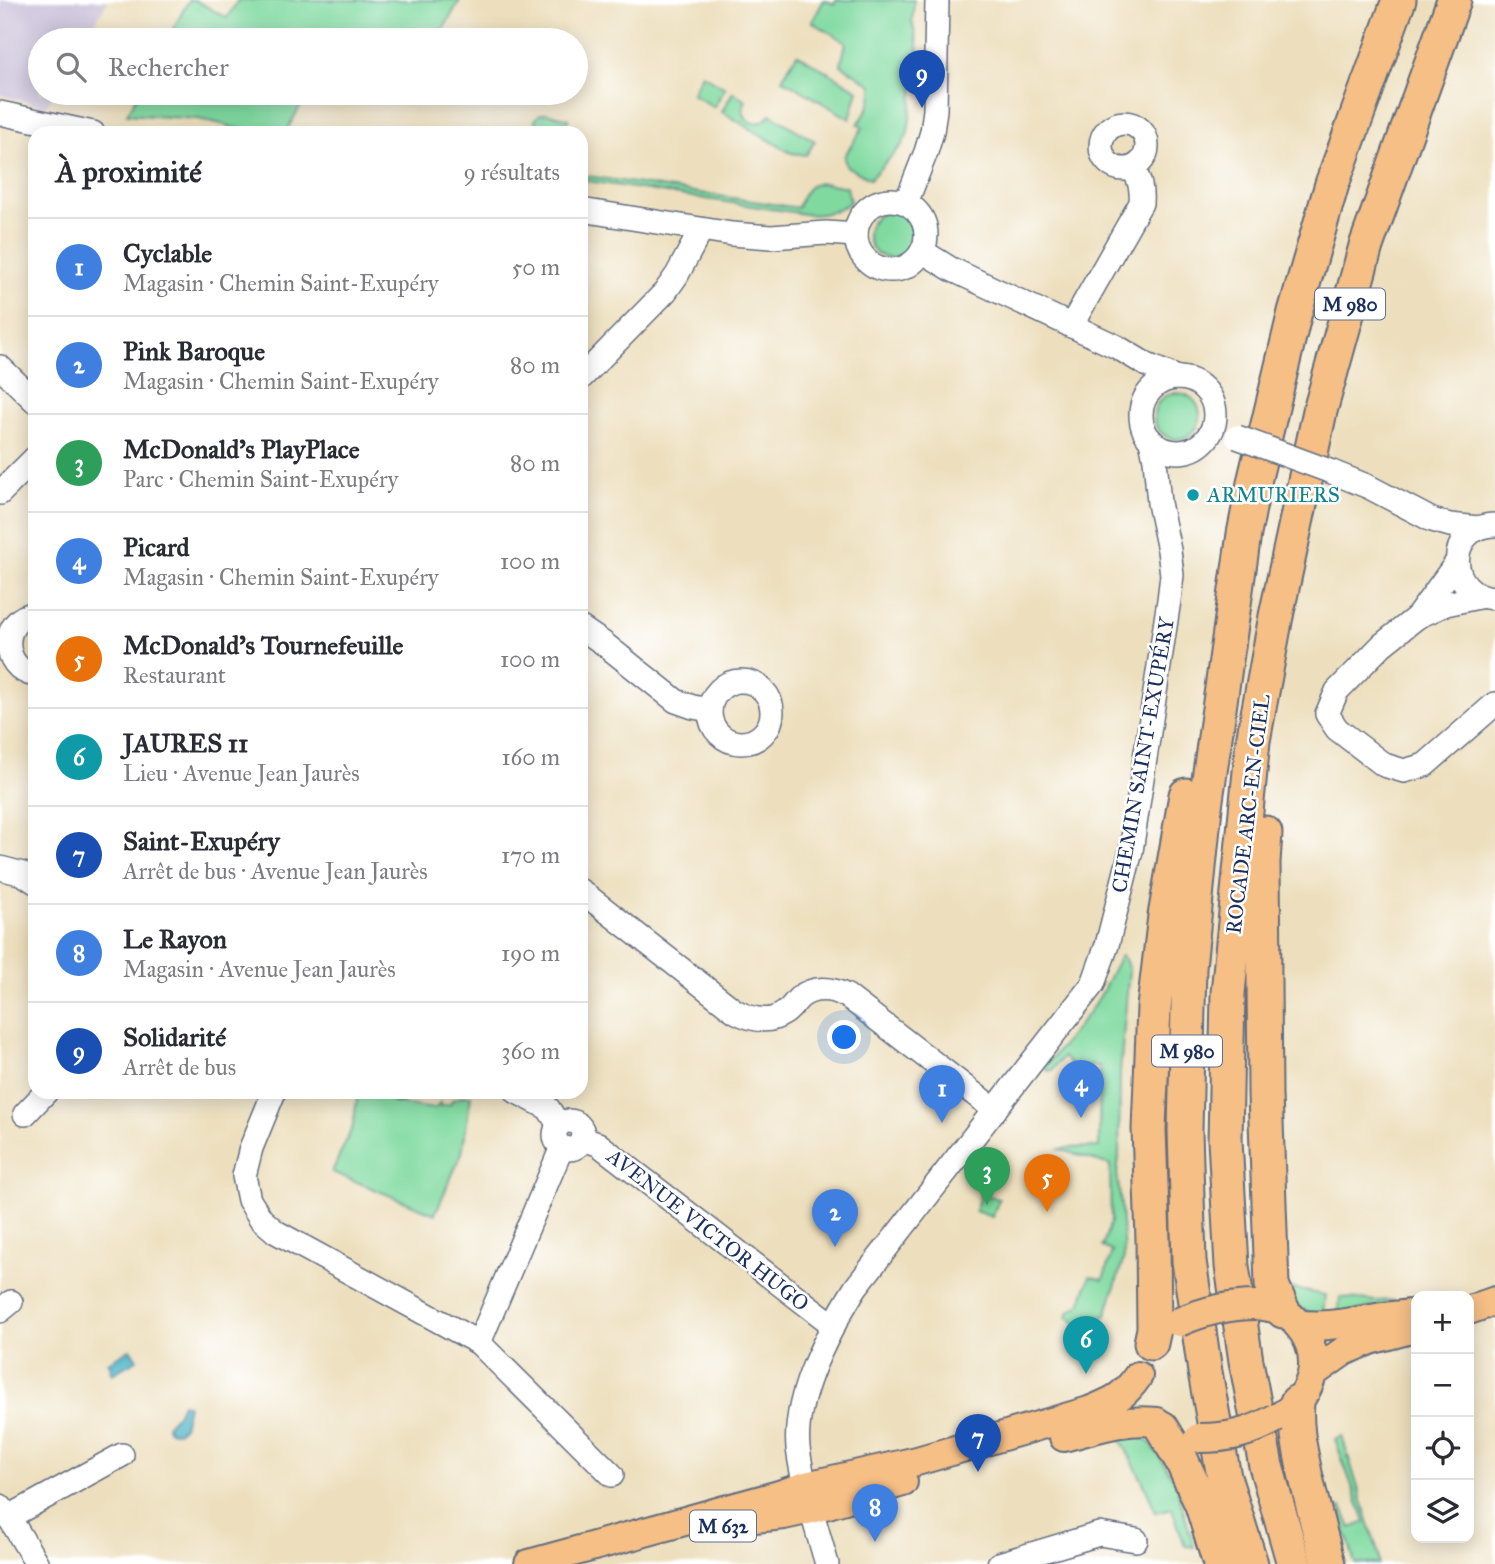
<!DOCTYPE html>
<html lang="fr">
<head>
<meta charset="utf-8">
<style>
	:root { --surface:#fff; --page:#f7f7f7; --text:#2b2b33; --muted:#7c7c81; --line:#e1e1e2; --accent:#b5179e }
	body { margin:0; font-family:"IM FELL Great Primer",serif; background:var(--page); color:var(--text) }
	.controls { position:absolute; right:21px; bottom:21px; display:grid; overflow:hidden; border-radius:14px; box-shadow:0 4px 18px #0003 }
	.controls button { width:63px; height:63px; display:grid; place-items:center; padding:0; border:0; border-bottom:2px solid var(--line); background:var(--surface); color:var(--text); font:35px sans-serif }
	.you { position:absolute; left:845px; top:1038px; width:24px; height:24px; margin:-18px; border:5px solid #fff; border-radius:50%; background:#1a73e8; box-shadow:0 0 0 10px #1a73e833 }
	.badge { display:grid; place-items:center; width:46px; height:46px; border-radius:50%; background:var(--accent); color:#fff; font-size:23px; font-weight:700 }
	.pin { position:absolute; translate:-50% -58px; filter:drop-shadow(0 2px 4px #0008) }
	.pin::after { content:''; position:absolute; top:37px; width:24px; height:21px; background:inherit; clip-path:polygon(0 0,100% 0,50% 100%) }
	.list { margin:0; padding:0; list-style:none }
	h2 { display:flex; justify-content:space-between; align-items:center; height:91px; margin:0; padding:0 28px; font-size:30px }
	h2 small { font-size:23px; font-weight:400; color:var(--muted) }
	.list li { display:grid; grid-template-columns:46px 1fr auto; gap:21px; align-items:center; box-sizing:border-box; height:98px; padding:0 28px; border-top:2px solid var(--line) }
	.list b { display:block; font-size:26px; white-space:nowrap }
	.list p { margin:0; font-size:23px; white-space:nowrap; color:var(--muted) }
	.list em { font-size:23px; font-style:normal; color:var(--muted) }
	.icon { flex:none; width:38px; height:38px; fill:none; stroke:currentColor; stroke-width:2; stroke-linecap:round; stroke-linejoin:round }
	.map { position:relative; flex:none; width:1495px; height:1564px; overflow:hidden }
	.search { position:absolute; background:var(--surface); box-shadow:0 4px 18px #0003; left:28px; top:28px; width:560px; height:77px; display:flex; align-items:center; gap:18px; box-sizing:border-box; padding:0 24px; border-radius:38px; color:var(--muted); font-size:26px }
	.panel { position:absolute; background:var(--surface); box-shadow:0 4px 18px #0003; left:28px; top:126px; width:560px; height:973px; border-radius:21px }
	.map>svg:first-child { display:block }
</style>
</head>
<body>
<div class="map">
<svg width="1495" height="1564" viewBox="0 0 1495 1564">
	<rect width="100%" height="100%" fill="#fff"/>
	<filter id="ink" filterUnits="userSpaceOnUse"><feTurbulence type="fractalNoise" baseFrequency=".0143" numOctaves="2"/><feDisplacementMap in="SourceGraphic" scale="14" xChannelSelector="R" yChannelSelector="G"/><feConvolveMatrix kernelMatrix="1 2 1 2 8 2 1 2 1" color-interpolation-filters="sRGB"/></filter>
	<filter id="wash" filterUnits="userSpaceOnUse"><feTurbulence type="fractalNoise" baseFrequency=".00686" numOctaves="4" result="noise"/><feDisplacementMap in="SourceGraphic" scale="28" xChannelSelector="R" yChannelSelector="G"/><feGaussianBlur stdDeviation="1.57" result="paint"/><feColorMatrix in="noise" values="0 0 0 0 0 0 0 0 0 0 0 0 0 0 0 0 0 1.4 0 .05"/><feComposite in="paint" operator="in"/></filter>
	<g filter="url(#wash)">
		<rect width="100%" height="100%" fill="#eddfbd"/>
		<!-- industrial -->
		<path fill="#c8bfd8" d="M0 0H108L85 40H40V93H54L46 107 0 95Z"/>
		<!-- green -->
		<g fill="#80daa0" stroke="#4e847f" stroke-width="2">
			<path d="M189 0H195L227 18 238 0H460L437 40H167Z"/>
			<path d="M824 0 834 4 836 0H914V2L912 21 919 50 908 133 902 145 870 179 846 166 844 157 863 127 858 124C868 111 873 101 872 85L841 65 846 42 812 22Z"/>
			<path d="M797 54 858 90 850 119 782 79Z"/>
			<path d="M702 74 725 88 714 107 692 94Z"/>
			<path d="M733 92 746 100C736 119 758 133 770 114L815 141 806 155 791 153 722 112Z"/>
			<path d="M139 93H308L285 133H253L218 123 197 119 127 114Z"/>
			<path d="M546 113 569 119 566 124 560 123 554 133H541L536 128 535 120 539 115Z"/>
			<path d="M581 175 798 208C807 177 820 182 847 187L850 202C836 213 822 216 805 214L581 180Z"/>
			<circle cx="891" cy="235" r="23"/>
			<circle cx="1177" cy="416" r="23"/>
			<path d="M1121 956 1125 959 1129 970 1120 1073 1119 1157 1117 1174 1121 1205 1124 1258 1106 1315 1103 1317 1094 1315 1086 1337 1080 1326 1067 1317 1070 1311 1080 1305 1090 1276 1103 1280 1112 1251 1102 1247 1111 1221 1110 1165 1059 1149 1063 1148 1099 1147 1100 1066H1073L1063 1057 1052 1070 1048 1071 1045 1067C1063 1044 1084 1021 1100 996 1107 984 1113 966 1121 956Z"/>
			<path d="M358 1092H384L399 1097 402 1102 392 1101V1103L435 1109 440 1103V1106L451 1104 452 1100 465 1096H471L462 1153 435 1214 332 1172 353 1126Z"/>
			<path d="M981 1193 999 1199 992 1217 975 1211Z"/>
			<path d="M1290 1288 1325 1295 1323 1315 1308 1312 1296 1306Z"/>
			<path d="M1340 1297 1376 1301 1395 1300V1302L1338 1315Z"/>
			<path d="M1138 1433 1152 1445 1175 1481 1194 1547 1185 1546 1172 1508 1156 1512 1143 1482 1120 1438Z"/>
			<path d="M1342 1436 1379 1556V1564H1355L1339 1507H1342L1351 1528 1365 1522 1335 1439Z"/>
		</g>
		<!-- water -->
		<g fill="#46b2c3" stroke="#307090" stroke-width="2">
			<path d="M130 1349 137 1360 112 1374 110 1370 111 1367 108 1362Z"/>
			<path d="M182 1403 187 1405 188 1406 183 1427 179 1431C173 1433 167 1432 167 1425L177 1414Z"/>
		</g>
	</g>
	<g filter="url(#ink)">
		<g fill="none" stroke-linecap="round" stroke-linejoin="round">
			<!-- minor casing -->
			<g stroke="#646d7f" stroke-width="26">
				<g id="minor">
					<path d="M0 113 93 133"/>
					<circle cx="1124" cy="146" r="23"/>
					<circle cx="891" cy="235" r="35"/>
					<path d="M906 203 926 152 932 132 935 110 937 0"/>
					<path d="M581 210 732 234 771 237 826 233 856 235"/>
					<path d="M922 251 951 269 1117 347 1147 365 1178 378"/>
					<path d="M1071 326 1141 203C1142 189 1140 181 1133 168"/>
					<path d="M0 367 35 401"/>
					<path d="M581 378 665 292 677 275 701 230"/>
					<circle cx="1178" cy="415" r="37"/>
					<path d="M1332 472 1369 487 1432 520 1450 525 1478 528"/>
					<path d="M0 493 35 458"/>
					<path d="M1495 525C1445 525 1445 596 1495 598"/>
					<path d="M1457 562 1417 617 1382 645 1337 691 1327 714 1337 729 1384 765 1404 771 1425 765 1495 704"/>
					<path d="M35 614C0 617 0 669 35 675"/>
					<path d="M1417 617 1446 604 1483 596"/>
					<path d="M581 628 603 643 676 701 693 707 710 710"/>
					<circle cx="741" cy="712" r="31"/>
					<path d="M0 868 23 874 35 882"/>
					<path d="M581 891 735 1011C750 1019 768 1024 783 1014 790 1010 794 1003 799 998 813 986 832 988 847 996L995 1110"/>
					<path d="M274 1092 251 1148 244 1176 249 1200 261 1219 276 1232 479 1343 612 1475"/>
					<path d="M517 1092 548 1108 559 1125"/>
					<path d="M25 1114 46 1092"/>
					<circle cx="569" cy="1135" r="14"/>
					<path d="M582 1139 598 1144 833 1325"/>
					<path d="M0 1311 11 1302"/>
					<path d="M479 1343 562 1147"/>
					<path d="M0 1506 9 1517 37 1564"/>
					<path d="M9 1517 122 1455"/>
					<path d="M827 1564C816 1526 803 1487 798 1448 793 1395 829 1330 856 1287L1093 984 1107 945 1131 851 1169 600 1172 575 1169 550 1159 503 1155 460 1151 440"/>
					<path d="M999 1564 1099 1534 1136 1540"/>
				</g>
			</g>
			<!-- major casing -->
			<g stroke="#646d7f" stroke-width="32">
				<g id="major">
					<path d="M1262 1306C1268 1307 1277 1308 1283 1311 1290 1314 1295 1320 1299 1326 1324 1357 1314 1394 1282 1415"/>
					<path d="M1469 1310 1495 1301"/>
					<path d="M1297 1324C1323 1328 1345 1323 1371 1319 1386 1316 1401 1316 1416 1313"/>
					<path d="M1313 1373 1344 1351 1370 1340 1415 1328"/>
					<path d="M1064 1437C1096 1429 1123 1418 1157 1422"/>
					<path d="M746 1519 784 1515 811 1509 903 1482"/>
					<path d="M529 1564 779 1495 806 1486 917 1461 1089 1411C1113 1401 1123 1398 1138 1376"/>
				</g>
			</g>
			<!-- highway casing -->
			<g stroke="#646d7f" stroke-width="37">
				<g id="highway">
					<path d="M1265 833 1263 862 1265 1094 1272 1285 1283 1311"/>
					<path d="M1151 1343 1154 1329 1153 1240 1149 1129 1154 1007 1165 916 1186 795"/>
					<path d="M1297 1402C1295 1427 1300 1449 1305 1473 1312 1504 1320 1534 1328 1564"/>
					<path d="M1162 1428 1182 1461 1202 1505 1220 1564"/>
					<path d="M1251 1564 1224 1477 1205 1372 1189 1261 1185 1131 1189 968 1205 807 1244 534 1255 478 1295 312 1332 184 1399 0"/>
					<path d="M1294 1564 1266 1466 1246 1361 1232 1266 1225 1140 1228 993 1253 741 1276 616 1320 411 1366 246 1454 0"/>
				</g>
			</g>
			<!-- minor -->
			<use href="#minor" stroke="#fff" stroke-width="23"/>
			<!-- major -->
			<use href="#major" stroke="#f5bf86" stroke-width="28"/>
			<!-- highway -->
			<use href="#highway" stroke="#f5bf86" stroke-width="33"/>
			<!-- minor-bridge casing -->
			<g stroke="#646d7f" stroke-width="26" stroke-linecap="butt">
				<path id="minor-bridge" d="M1237 437 1332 472"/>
			</g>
			<!-- major-bridge casing -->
			<g stroke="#646d7f" stroke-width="32" stroke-linecap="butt">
				<g id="major-bridge">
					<path d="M1179 1322C1204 1311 1229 1305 1256 1305"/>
					<path d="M1199 1438C1229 1438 1250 1433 1276 1418"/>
				</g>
			</g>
			<!-- minor-bridge -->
			<use href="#minor-bridge" stroke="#fff" stroke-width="23"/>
			<!-- major-bridge -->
			<use href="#major-bridge" stroke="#f5bf86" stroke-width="28"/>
		</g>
	</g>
	<!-- markers -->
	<circle fill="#0f9aa8" stroke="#fff" stroke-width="2.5" cx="1193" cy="495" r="7"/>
	<g text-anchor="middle" stroke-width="5" stroke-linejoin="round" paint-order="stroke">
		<!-- shield labels -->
		<g fill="#fff" stroke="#5f6d8e" stroke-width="2">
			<rect x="1315" y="288.5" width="70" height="31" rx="5"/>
			<rect x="1152" y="1035.5" width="70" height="31" rx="5"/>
			<rect x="690" y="1510.5" width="66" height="31" rx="5"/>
		</g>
		<g font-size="19" font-weight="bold" fill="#1b2f5e">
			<text x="1350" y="311">M 980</text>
			<text x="1187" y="1058">M 980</text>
			<text x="723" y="1533">M 632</text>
		</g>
		<!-- culture labels -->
		<g font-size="21" fill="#0d838f" stroke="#fff" text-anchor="start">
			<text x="1207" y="502">ARMURIERS</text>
		</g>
		<!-- street labels -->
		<g font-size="21" fill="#1b2f5e" stroke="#fff">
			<text transform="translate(1143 755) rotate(-80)" y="7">CHEMIN SAINT-EXUPÉRY</text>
			<text transform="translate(1248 814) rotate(-83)" y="7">ROCADE ARC-EN-CIEL</text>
			<text transform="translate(708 1230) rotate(38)" y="7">AVENUE VICTOR HUGO</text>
		</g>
	</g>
</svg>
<div class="controls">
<button>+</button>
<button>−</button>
<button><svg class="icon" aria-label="locate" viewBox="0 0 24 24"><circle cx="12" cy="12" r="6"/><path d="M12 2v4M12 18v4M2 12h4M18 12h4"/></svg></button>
<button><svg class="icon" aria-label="layers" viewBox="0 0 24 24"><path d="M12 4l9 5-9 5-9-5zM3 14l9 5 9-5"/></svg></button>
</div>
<div class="you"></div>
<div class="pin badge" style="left:942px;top:1123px;background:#3f7fe0">1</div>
<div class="pin badge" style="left:835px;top:1247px;background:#3f7fe0">2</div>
<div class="pin badge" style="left:987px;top:1205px;background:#2e9e5b">3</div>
<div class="pin badge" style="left:1081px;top:1118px;background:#3f7fe0">4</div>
<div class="pin badge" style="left:1047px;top:1212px;background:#e8710a">5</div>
<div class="pin badge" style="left:1086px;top:1374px;background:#0f9aa8">6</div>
<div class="pin badge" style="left:978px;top:1472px;background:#1a4fb4">7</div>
<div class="pin badge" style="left:875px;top:1542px;background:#3f7fe0">8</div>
<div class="pin badge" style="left:922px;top:108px;background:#1a4fb4">9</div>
<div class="search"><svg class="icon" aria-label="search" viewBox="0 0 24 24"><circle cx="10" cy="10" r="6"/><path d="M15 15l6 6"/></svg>Rechercher</div>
<section class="panel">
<h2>À proximité<small>9 résultats</small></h2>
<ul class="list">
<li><span class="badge" style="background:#3f7fe0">1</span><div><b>Cyclable</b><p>Magasin · Chemin Saint-Exupéry</p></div><em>50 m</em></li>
<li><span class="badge" style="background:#3f7fe0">2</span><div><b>Pink Baroque</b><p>Magasin · Chemin Saint-Exupéry</p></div><em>80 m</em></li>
<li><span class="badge" style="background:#2e9e5b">3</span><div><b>McDonald's PlayPlace</b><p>Parc · Chemin Saint-Exupéry</p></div><em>80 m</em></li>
<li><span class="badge" style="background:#3f7fe0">4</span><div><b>Picard</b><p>Magasin · Chemin Saint-Exupéry</p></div><em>100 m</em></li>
<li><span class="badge" style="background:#e8710a">5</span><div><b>McDonald's Tournefeuille</b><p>Restaurant</p></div><em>100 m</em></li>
<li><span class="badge" style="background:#0f9aa8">6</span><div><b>JAURES 11</b><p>Lieu · Avenue Jean Jaurès</p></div><em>160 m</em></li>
<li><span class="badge" style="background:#1a4fb4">7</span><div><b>Saint-Exupéry</b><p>Arrêt de bus · Avenue Jean Jaurès</p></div><em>170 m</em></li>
<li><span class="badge" style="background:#3f7fe0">8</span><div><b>Le Rayon</b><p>Magasin · Avenue Jean Jaurès</p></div><em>190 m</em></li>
<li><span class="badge" style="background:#1a4fb4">9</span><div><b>Solidarité</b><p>Arrêt de bus</p></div><em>360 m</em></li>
</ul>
</section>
</div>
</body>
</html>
